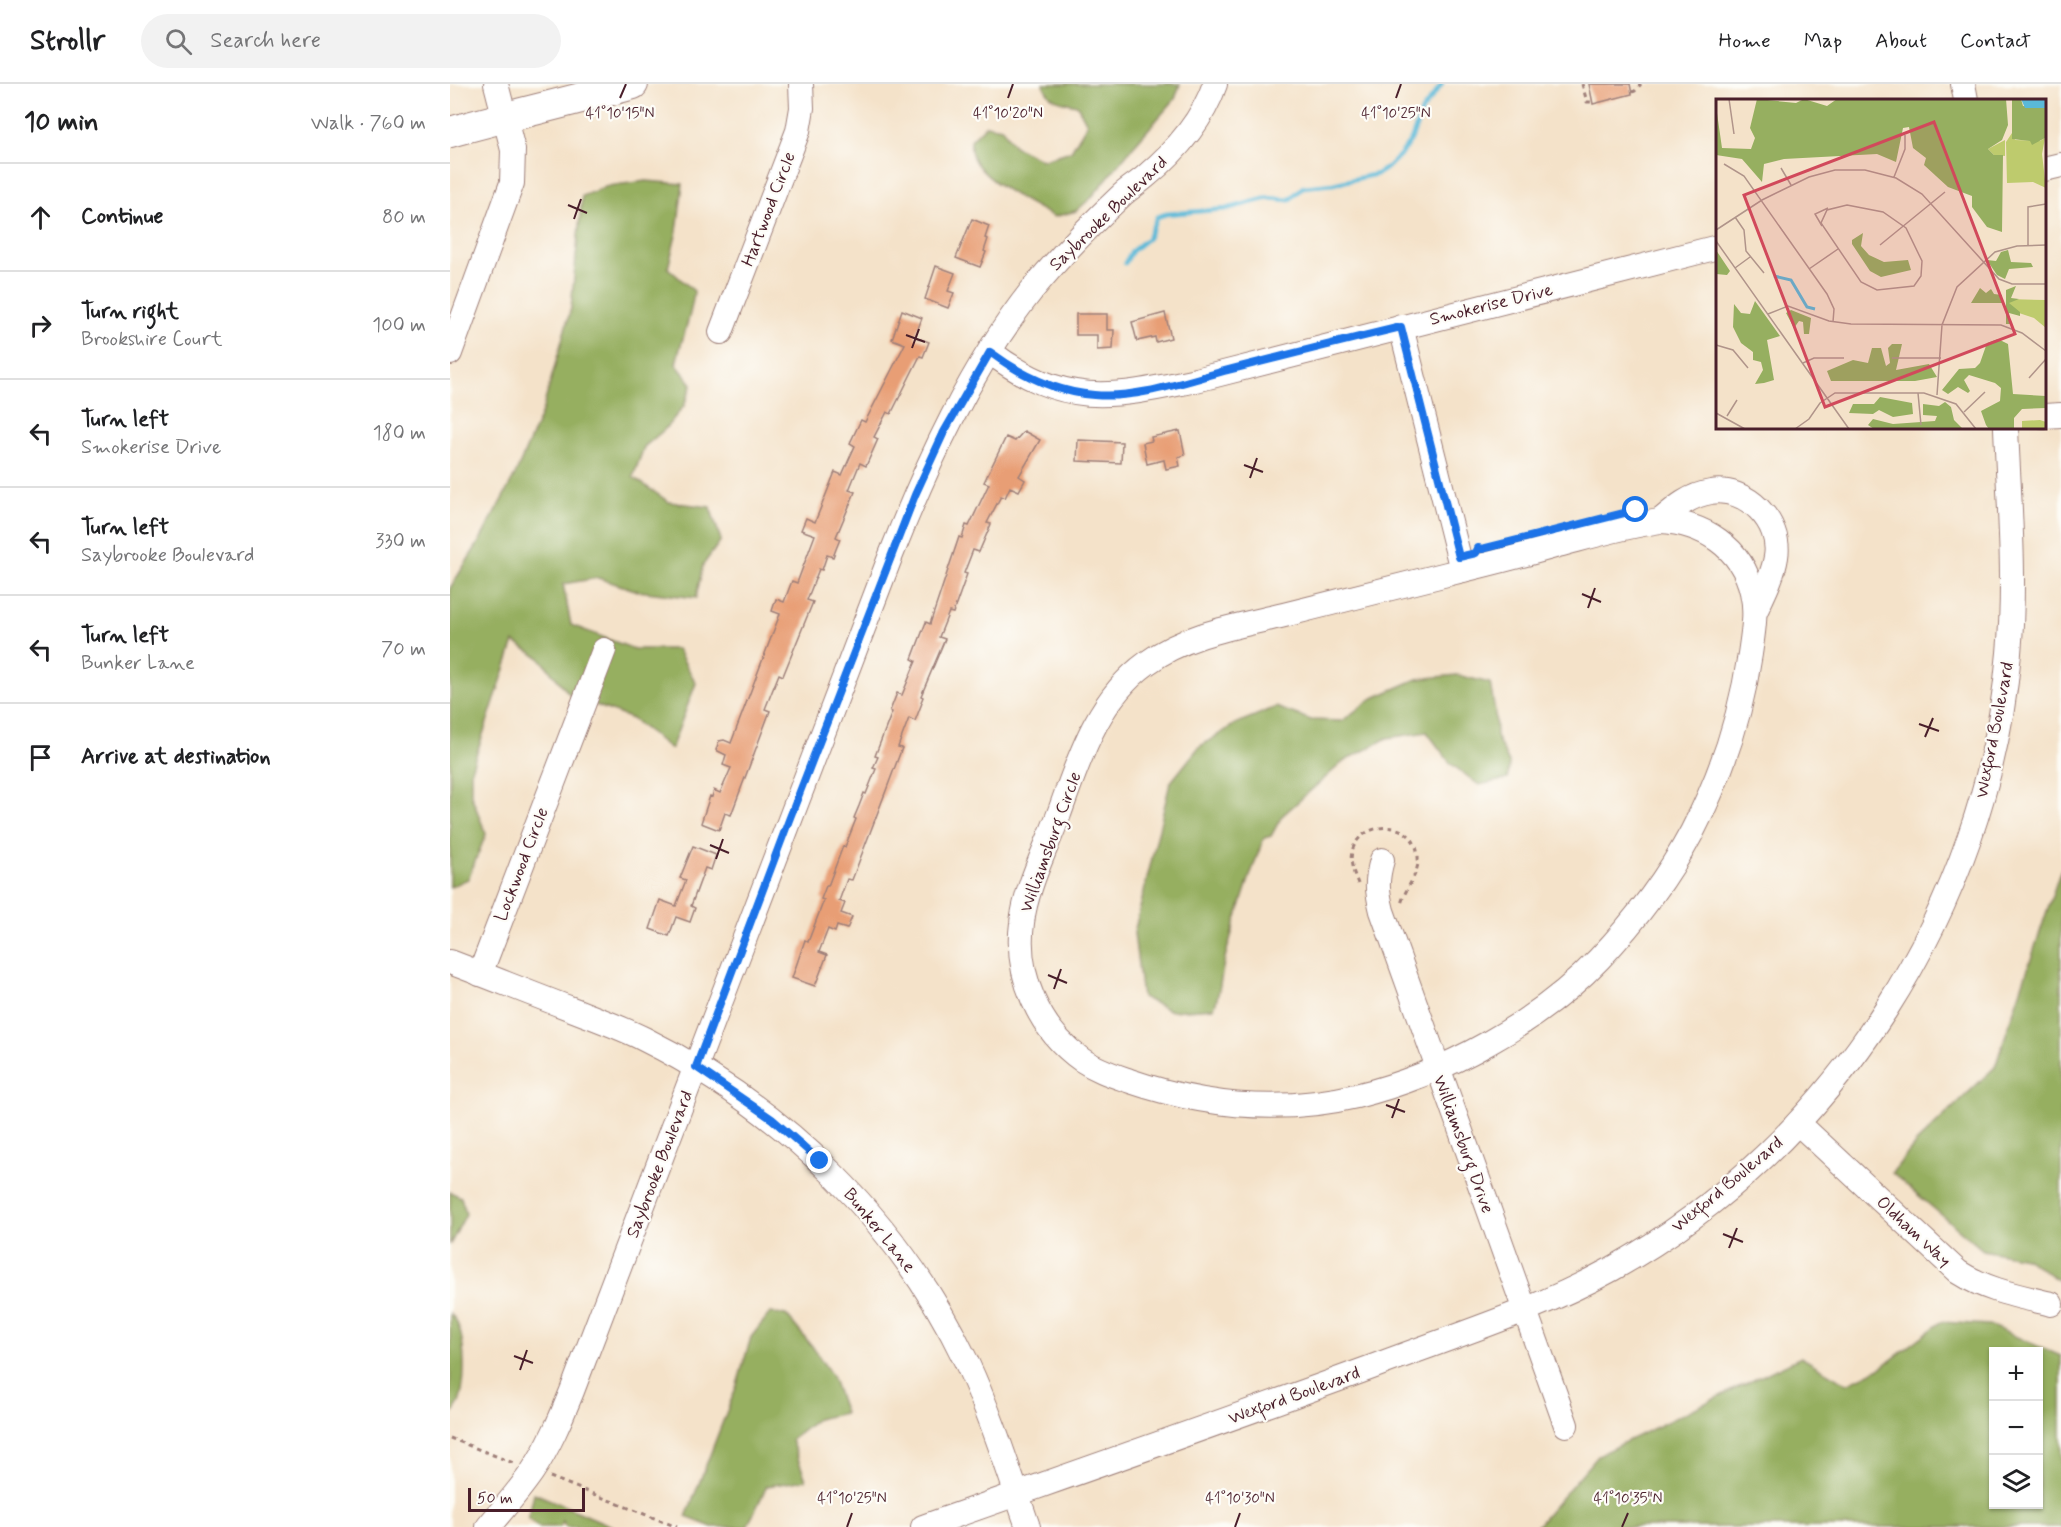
<!DOCTYPE html>
<html lang="en">
<head>
<meta charset="utf-8">
<style>
	:root { --surface:#fff; --page:#f2f2f2; --text:#202124; --muted:#757577; --line:#e0e0e0 }
	body { margin:0; font-family:Mynerve,sans-serif; background:var(--page); color:var(--text) }
	.controls { position:absolute; right:18px; bottom:18px; display:grid; overflow:hidden; border-radius:0px; box-shadow:0 2px 4px #0004 }
	.controls button { width:54px; height:54px; display:grid; place-items:center; padding:0; border:0; border-bottom:2px solid var(--line); background:var(--surface); color:var(--text); font:30px sans-serif }
	.scale { position:absolute; left:18px; bottom:15px; width:117px; box-sizing:border-box; padding-left:6px; border:3px solid #4a1f2b; border-top:0; font-size:16px; line-height:21px; white-space:nowrap; color:#4a1f2b; -webkit-text-stroke:4px #fdfcf7; paint-order:stroke }
	.stop { position:absolute; width:18px; height:18px; margin:-14px; border:4px solid #1a73e8; border-radius:50%; background:#fff }
	.stop.end { background:#1a73e8; border-color:#fff; box-shadow:0 2px 6px #0008 }
	.list { margin:0; padding:0; list-style:none }
	h2 { display:flex; justify-content:space-between; align-items:center; height:78px; margin:0; padding:0 24px; font-size:26px }
	h2 small { font-size:20px; font-weight:400; color:var(--muted) }
	.list li { display:grid; grid-template-columns:39px 1fr auto; gap:18px; align-items:center; box-sizing:border-box; height:108px; padding:0 24px; border-top:2px solid var(--line) }
	.list b { display:block; font-size:22px; white-space:nowrap }
	.list p { margin:0; font-size:20px; white-space:nowrap; color:var(--muted) }
	.list em { font-size:20px; font-style:normal; color:var(--muted) }
	.icon { flex:none; width:33px; height:33px; fill:none; stroke:currentColor; stroke-width:2; stroke-linecap:round; stroke-linejoin:round }
	.map { position:relative; flex:none; width:1611px; height:1443px; overflow:hidden }
	header { display:flex; align-items:center; gap:36px; box-sizing:border-box; height:84px; padding:0 30px; background:var(--surface); border-bottom:2px solid var(--line) }
	header strong { font-size:28px }
	nav { display:flex; gap:33px; margin-inline-start:auto; font-size:21px }
	.search { width:420px; height:54px; background:var(--page); display:flex; align-items:center; gap:15px; box-sizing:border-box; padding:0 21px; border-radius:33px; color:var(--muted); font-size:22px }
	main { display:flex }
	aside { flex:1; background:var(--surface) }
	.map>svg:first-child { display:block }
</style>
</head>
<body>
<header>
<strong>Strollr</strong>
<div class="search"><svg class="icon" aria-label="search" viewBox="0 0 24 24"><circle cx="10" cy="10" r="6"/><path d="M15 15l6 6"/></svg>Search here</div>
<nav><a>Home</a><a>Map</a><a>About</a><a>Contact</a></nav>
</header>
<main>
<aside>
<h2>10 min<small>Walk · 760 m</small></h2>
<ul class="list">
<li><svg class="icon" aria-label="ahead" viewBox="0 0 24 24"><path d="M12 20V5M6 11l6-6 6 6"/></svg><div><b>Continue</b></div><em>80 m</em></li>
<li><svg class="icon" aria-label="right" viewBox="0 0 24 24"><path d="M7 20v-9h11M14 6l5 5-5 5"/></svg><div><b>Turn right</b><p>Brookshire Court</p></div><em>100 m</em></li>
<li><svg class="icon" aria-label="left" viewBox="0 0 24 24"><path d="M17 20v-9H6M10 6l-5 5 5 5"/></svg><div><b>Turn left</b><p>Smokerise Drive</p></div><em>180 m</em></li>
<li><svg class="icon" aria-label="left" viewBox="0 0 24 24"><path d="M17 20v-9H6M10 6l-5 5 5 5"/></svg><div><b>Turn left</b><p>Saybrooke Boulevard</p></div><em>330 m</em></li>
<li><svg class="icon" aria-label="left" viewBox="0 0 24 24"><path d="M17 20v-9H6M10 6l-5 5 5 5"/></svg><div><b>Turn left</b><p>Bunker Lane</p></div><em>70 m</em></li>
<li><svg class="icon" aria-label="arrive" viewBox="0 0 24 24"><path d="M6 21V4h12l-3 4 3 4H6"/></svg><div><b>Arrive at destination</b></div></li>
</ul>
</aside>
<div class="map">
<svg width="1611" height="1443" viewBox="0 0 1611 1443">
	<rect width="100%" height="100%" fill="#fdfcf7"/>
	<filter id="ink" filterUnits="userSpaceOnUse"><feTurbulence type="fractalNoise" baseFrequency=".0167" numOctaves="2"/><feDisplacementMap in="SourceGraphic" scale="12" xChannelSelector="R" yChannelSelector="G"/><feConvolveMatrix kernelMatrix="1 2 1 2 8 2 1 2 1" color-interpolation-filters="sRGB"/></filter>
	<filter id="wash" filterUnits="userSpaceOnUse"><feTurbulence type="fractalNoise" baseFrequency=".008" numOctaves="4" result="noise"/><feDisplacementMap in="SourceGraphic" scale="24" xChannelSelector="R" yChannelSelector="G"/><feGaussianBlur stdDeviation="1.35" result="paint"/><feColorMatrix in="noise" values="0 0 0 0 0 0 0 0 0 0 0 0 0 0 0 0 0 1.4 0 .05"/><feComposite in="paint" operator="in"/></filter>
	<g filter="url(#wash)">
		<rect width="100%" height="100%" fill="#f4e2c9"/>
		<!-- forest -->
		<g fill="#96af60" stroke="#706746" stroke-width="1.5" fill-rule="evenodd">
			<path d="M593 0H730L725 15 681 65 641 114 626 127 604 133C583 121 528 95 522 70 520 66 521 60 521 56L536 41 552 44 564 62 592 76 621 67 637 40 627 21C610 17 600 18 593 0Z"/>
			<path d="M196 97 233 100 227 147 218 184 244 207C242 232 231 256 226 280L242 300 234 322 215 345 194 363 183 393 219 418 260 423 271 456 253 481 246 514 188 507 148 494 113 500 121 541 184 565H227L246 599 221 665 182 635 120 611 90 574 64 558 21 686V711L36 750 18 795 0 803V504L29 458 65 391 92 328 121 224 132 112 158 102Z"/>
			<path d="M1007 591 1040 599 1045 627 1046 652 1059 679 1058 695 1029 701 1000 679 977 648 937 654 893 678 832 732 821 752 814 754C799 792 787 831 776 870 771 888 771 906 764 924L721 927 692 913 684 849 720 699 749 663 785 640 826 623 861 636 892 637 921 615 967 595Z"/>
			<path d="M1611 785V1198L1575 1174 1533 1166 1442 1089 1466 1059 1545 983Z"/>
			<path d="M0 1108 11 1113 16 1130 0 1161Z"/>
			<path d="M0 1229C17 1244 16 1295 10 1316 8 1322 3 1328 0 1333Z"/>
			<path d="M320 1229 336 1231 362 1262 382 1292 395 1329 367 1335 341 1356 356 1396 317 1402 297 1443H262L236 1433 287 1301 301 1253Z"/>
			<path d="M1491 1238 1539 1241 1611 1272V1443H1086L1148 1371 1351 1273 1397 1300 1432 1283ZM1544 1268H1588V1420H1544Z"/>
			<path d="M84 1409 164 1443H116L112 1437 110 1443H89L78 1435Z"/>
		</g>
		<g fill="none" stroke-linecap="round" stroke-linejoin="round">
			<!-- stream -->
			<path stroke="#5ab9d8" stroke-width="4.5" d="M675 179 682 167 698 154 707 133 716 130 776 125 818 114 839 116 853 103 883 100 909 94 927 90 938 83 950 71 961 56 972 27 992 0"/>
		</g>
		<g id="blocks">
			<!-- building -->
			<g fill="#e89e74">
				<path d="M1139 0H1180L1182 10 1143 20Z"/>
				<path d="M522 135 539 142 535 154 538 155 534 167 536 168 530 183 506 174Z"/>
				<path d="M486 182 505 189 498 207 504 209 498 224 475 215Z"/>
				<path d="M452 226 472 234 465 253 479 258 473 273 470 272 441 330 437 328 424 353 428 355 416 382 410 379 399 406 405 408 386 453 390 455 386 465 383 473 377 471 372 486 369 485 357 516 363 518 333 592 329 590 315 625 320 627 281 731 275 729 269 746 251 739 260 712 262 713 264 706 270 709 281 684 273 681 276 671 266 666 269 657 274 656 281 659 330 530 322 527 326 515 334 518 342 497 347 499 365 451 351 446 356 434 365 438 385 388 392 391 405 362 400 359 411 336 415 338 455 260 442 255Z"/>
				<path d="M715 229 721 254 706 258 705 253 687 257 682 238Z"/>
				<path d="M626 230H657V246H664L663 265 647 266V251H626Z"/>
				<path d="M574 347 590 356 569 392 575 396 569 407 560 403 555 414 551 412 537 439 541 440 529 468 523 466 514 489 517 490 503 529 499 528 489 553 495 555 471 612 473 613 471 618 472 619 465 637 459 634 448 663 452 664 437 704 402 796 397 795 389 817 395 819 391 829 402 833 397 845 387 842 385 848 378 845 369 868 377 871 365 902 342 894 355 856 358 858 374 816 371 815 376 802H378L393 762 395 763 406 735 404 734 409 722 414 709 416 710 426 685 423 684 428 673 425 672 442 628 440 627 447 609 452 611 466 577 462 575 476 538 480 540 509 453 512 454 516 441 519 442 539 400 534 398 556 353 565 357Z"/>
				<path d="M730 347 735 371 728 373 730 382 716 385 714 376 697 380 693 359 702 357 701 353Z"/>
				<path d="M628 356 672 358 671 379 627 377Z"/>
				<path d="M243 762 266 771 261 786 255 784 241 822 245 824 240 838 226 833 219 852 200 845 210 816 226 822 236 796 230 794Z"/>
			</g>
		</g>
	</g>
	<g filter="url(#ink)">
		<use href="#blocks" fill-opacity="0" stroke="#9f807a" stroke-width="1.5"/>
		<g fill="none" stroke-linecap="round" stroke-linejoin="round">
			<!-- minor casing -->
			<g stroke="#9f807a" stroke-width="26">
				<g id="minor">
					<path d="M1513 0 1516 16"/>
					<path d="M1594 85 1611 81"/>
					<path d="M951 243 1012 486"/>
					<path d="M271 248 348 47 352 24 351 0"/>
					<path d="M540 268C615 324 660 314 746 296L1268 163"/>
					<path d="M0 269 62 99 63 66 46 0"/>
					<path d="M1594 332 1611 331"/>
					<path d="M1210 437C1253 439 1292 463 1302 508 1307 528 1303 549 1300 570 1291 632 1271 692 1242 748 1217 795 1185 837 1149 875 1088 939 993 991 906 1012 830 1030 753 1022 680 997 663 991 647 986 632 976 589 946 565 891 572 839 575 806 597 762 609 730 629 675 647 615 697 579 736 550 788 542 834 531 888 517 942 504 997 490 1034 481 1071 472 1108 461 1142 452 1175 442 1210 437Z"/>
					<path d="M1210 437C1225 424 1240 411 1261 408 1296 402 1332 438 1326 473 1323 492 1313 511 1305 528"/>
					<path d="M932 776C926 797 927 807 932 827L1116 1341"/>
					<path d="M0 878C40 893 79 909 119 924 144 934 170 943 194 955 333 1024 449 1137 516 1277 541 1330 559 1388 578 1443"/>
					<path d="M30 890 154 566"/>
					<path d="M1348 1039 1508 1188C1536 1206 1568 1212 1601 1220"/>
					<path d="M38 1443C53 1425 69 1407 82 1388 99 1363 111 1334 122 1307L441 471C477 380 521 283 582 206 610 172 641 140 673 110 680 104 688 99 695 93 725 68 752 38 765 0"/>
					<path d="M473 1443C623 1390 773 1338 922 1283 1003 1252 1086 1227 1162 1185 1385 1061 1537 822 1559 569 1566 494 1559 418 1556 344"/>
				</g>
			</g>
			<!-- major casing -->
			<g stroke="#9f807a" stroke-width="32">
				<path id="major" d="M0 48C61 31 123 17 183 0"/>
			</g>
			<!-- path -->
			<g stroke="#9f807a" stroke-width="3" stroke-dasharray="4.5 4.5" stroke-linecap="butt">
				<path d="M1132 0 1137 18H1143"/>
				<path d="M1182 8 1185 7 1191 0"/>
				<path d="M908 800C906 794 903 788 902 782 893 738 965 727 968 773 970 790 954 805 951 821"/>
				<path d="M0 1354 66 1380"/>
				<path d="M100 1393 227 1443"/>
			</g>
			<!-- minor -->
			<use href="#minor" stroke="#fff" stroke-width="24"/>
			<!-- major -->
			<use href="#major" stroke="#fff" stroke-width="30"/>
		</g>
	</g>
	<g fill="none" stroke-linecap="round" stroke-linejoin="round" filter="url(#ink)">
		<!-- route -->
		<path stroke="#1a73e8" stroke-width="8" d="M370 1077 322 1035 246 983 339 736 465 411 494 348 540 268C571 291 605 308 644 311 687 315 733 298 774 287 833 272 892 257 951 243L1009 473 1026 469 1028 464 1032 465 1186 426"/>
	</g>
	<!-- ticks -->
	<path fill="none" stroke="#4a1f2b" stroke-width="2" d="M170 14 176 0M558 14 563 0M946 14 951 0M118 121 137 129M124 135 131 115M456 251 475 258M462 264 469 245M794 381 813 388M800 394 807 374M1132 510 1151 518M1138 524 1145 504M1469 640 1489 647M1475 653 1483 634M260 761 279 769M266 775 273 755M598 891 617 899M604 905 611 885M936 1021 955 1028M942 1034 949 1015M1273 1150 1293 1158M1279 1164 1287 1144M64 1272 83 1279M70 1286 77 1266M397 1443 402 1429M785 1443 790 1429M1172 1443 1178 1429"/>
	<g text-anchor="middle" stroke-width="4.5" stroke-linejoin="round" paint-order="stroke">
		<!-- street labels -->
		<g font-size="18" fill="#4a1f2b" stroke="#fdfcf7">
			<text transform="translate(318 125) rotate(-69)" y="6">Hartwood Circle</text>
			<text transform="translate(658 129) rotate(-44)" y="6">Saybrooke Boulevard</text>
			<text transform="translate(1041 220) rotate(-14)" y="6">Smokerise Drive</text>
			<text transform="translate(1544 646) rotate(-79)" y="6">Wexford Boulevard</text>
			<text transform="translate(600 758) rotate(-70)" y="6">Williamsburg Circle</text>
			<text transform="translate(71 780) rotate(-69)" y="6">Lockwood Circle</text>
			<text transform="translate(1014 1060) rotate(70)" y="6">Williamsburg Drive</text>
			<text transform="translate(209 1080) rotate(-69)" y="6">Saybrooke Boulevard</text>
			<text transform="translate(1277 1100) rotate(-40)" y="6">Wexford Boulevard</text>
			<text transform="translate(430 1146) rotate(51)" y="6">Bunker Lane</text>
			<text transform="translate(1464 1147) rotate(43)" y="6">Oldham Way</text>
			<text transform="translate(844 1311) rotate(-20)" y="6">Wexford Boulevard</text>
		</g>
	</g>
	<!-- overview -->
	<g transform="translate(1266 15)">
		<rect width="330" height="330" fill="#f4e2c9"/>
		<path d="M296 34 299 41 324 42 329 39 326 55 330 89 317 83 291 84 290 43ZM289 41V57L278 56 272 50ZM291 200 330 201V229L318 219 291 210ZM324 321 330 323V330H306V322Z" fill="#becb6d"/>
		<path d="M41 0 80 4 88 0 111 7 121 0H290L292 26 286 41 272 50 278 56H287L286 133 271 128 256 108V97L232 88 208 66 210 59 197 49 193 28 187 29 180 63 161 55 68 60 48 65 46 83 26 60 0 56V7L6 49 35 50 39 39 34 29ZM296 0H305L307 7 330 9V44L329 39 316 46 314 42 296 40ZM147 134 145 147 153 156 168 163 192 161 195 171 165 178 154 172 136 145V141ZM0 151 14 172 11 176 0 175ZM292 151 295 163 315 164 317 168 293 170 289 180 281 176 271 161 280 162 285 153ZM300 187 295 199 303 200 293 204 304 213V217L293 214 294 225H290V191ZM264 189 270 194 275 190 278 195 286 196V204H255ZM39 202 64 237 51 241 58 281 48 284 39 285 47 271 45 263 37 261V253L25 244 17 228 18 205 25 214 34 215ZM75 211 95 219 93 235H88L87 223 83 222 78 229 70 214ZM282 240 292 245 297 295 330 297V309L306 310 298 319V330H273L270 326 265 312 284 302 285 289 279 284 253 276 248 281 254 292 252 294 242 288 232 295 226 291 243 270 259 269 264 264 271 244ZM176 245H186L180 271 213 265 221 278 199 282H115L111 272 137 261 152 264 156 249H165L170 267 174 264 172 249ZM164 298 196 304 197 315 177 318 163 311 157 315 133 314 137 305H158ZM229 303 235 308 238 321 247 330H158L152 326 157 320 177 325 219 322 221 317 207 316V305L223 307Z" fill="#96af60"/>
		<path d="M305 0H329V9H309Z" fill="#5ab9d8"/>
		<path fill="none" stroke="#5ab9d8" stroke-width="3" d="M58 177 75 181 91 208 99 210"/>
		<path fill="none" stroke="#b0948a" stroke-width="1.5" d="M13 0 18 35M8 65 28 77 111 195 118 210 117 223M65 69 75 86M178 78 189 50V36M131 106 167 113 190 129 206 162 205 177 198 187 161 191 145 183 105 124 111 111ZM19 118 28 131 30 152 48 174M106 127 99 115 112 109M0 131 46 101 93 78 119 71H149L180 79 206 95 283 180 296 185H330M0 142 133 330M164 146 229 93M312 146V108L330 105M19 169 34 158M93 170 122 150M52 215 72 207 113 222 135 225 285 226 306 234 330 252M0 246 17 251 32 269M176 259H225M87 264 98 259H128M313 279 330 260M202 294 205 326M221 296 226 226 241 188 279 153 301 147 330 146M248 313 269 293M0 314 29 330M11 317 21 301M79 330 93 320 104 304 119 294H208L240 305 260 330"/>
		<path fill="#d1495b" fill-opacity="0.15" stroke="#d1495b" stroke-width="3" d="M218 23 299 235 109 308 28 96Z"/>
		<rect width="330" height="330" fill="none" stroke="#4a1f2b" stroke-width="3"/>
	</g>
	<g font-size="15" text-anchor="middle" fill="#4a1f2b" stroke="#fdfcf7" stroke-width="4.5" stroke-linejoin="round" paint-order="stroke">
		<text x="170" y="34">41°10'15"N</text>
		<text x="558" y="34">41°10'20"N</text>
		<text x="946" y="34">41°10'25"N</text>
		<text x="402" y="1419">41°10'25"N</text>
		<text x="790" y="1419">41°10'30"N</text>
		<text x="1178" y="1419">41°10'35"N</text>
	</g>
</svg>
<div class="controls">
<button>+</button>
<button>−</button>
<button><svg class="icon" aria-label="layers" viewBox="0 0 24 24"><path d="M12 4l9 5-9 5-9-5zM3 14l9 5 9-5"/></svg></button>
</div>
<div class="scale">50 m</div>
<div class="stop" style="left:1186px;top:426px"></div>
<div class="stop end" style="left:370px;top:1077px"></div>
</div>
</main>
</body>
</html>
